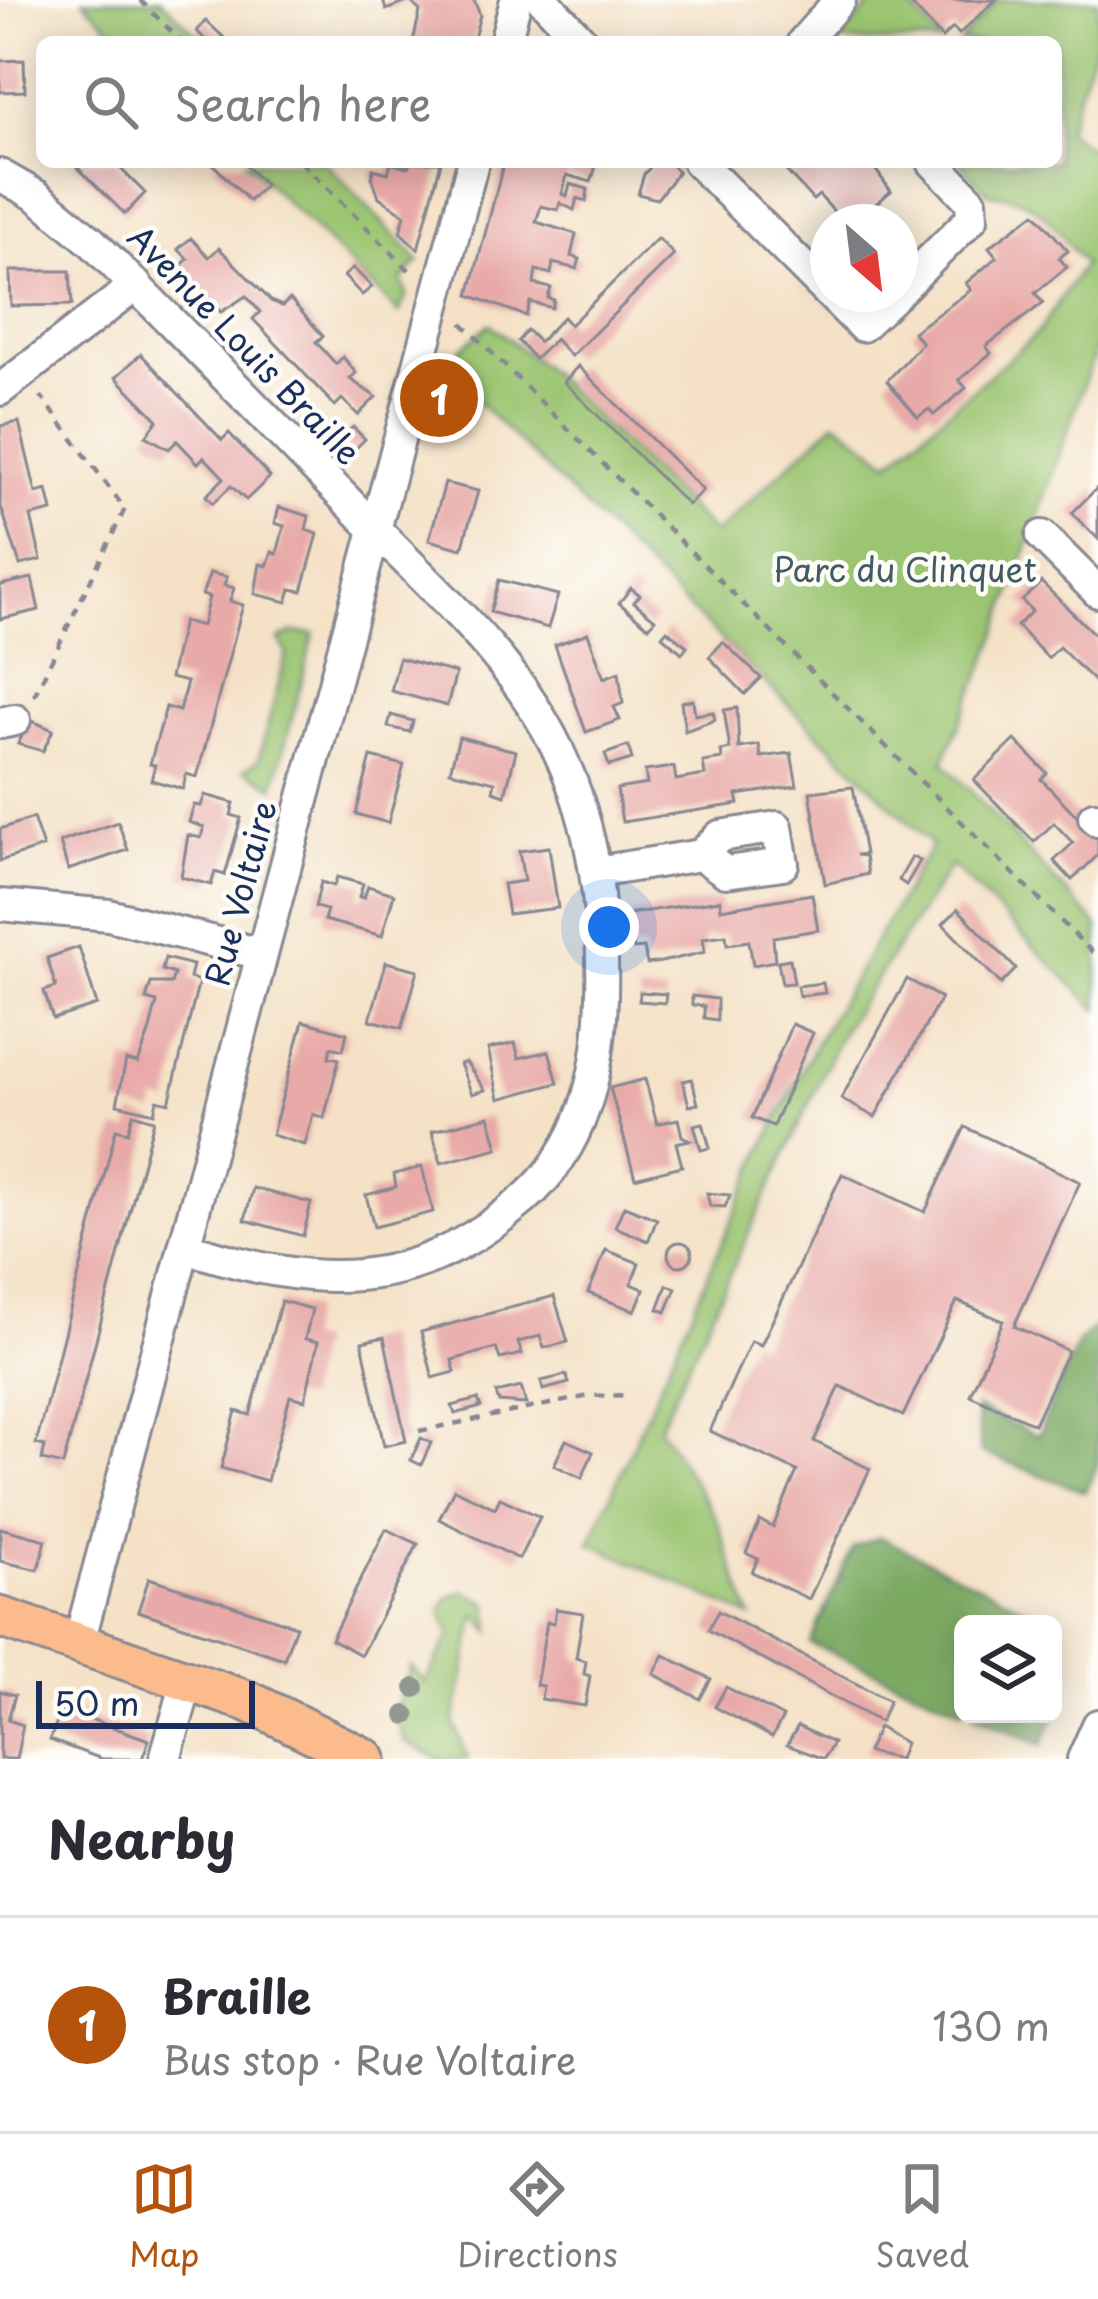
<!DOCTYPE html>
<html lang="en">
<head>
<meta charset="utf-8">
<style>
	:root { --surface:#fff; --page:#f2f2f3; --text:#2b2b33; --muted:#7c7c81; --line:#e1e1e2; --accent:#b45309 }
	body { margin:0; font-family:"Playpen Sans",sans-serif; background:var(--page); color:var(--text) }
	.controls { position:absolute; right:36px; bottom:36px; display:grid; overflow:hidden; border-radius:18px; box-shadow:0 6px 30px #0003 }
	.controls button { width:108px; height:108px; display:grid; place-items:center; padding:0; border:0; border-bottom:3px solid var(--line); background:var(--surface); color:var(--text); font:60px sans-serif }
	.compass { position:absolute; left:810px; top:204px; width:108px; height:108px; border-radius:50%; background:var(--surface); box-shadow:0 6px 30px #0003; rotate:152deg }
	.scale { position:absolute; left:36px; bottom:30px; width:219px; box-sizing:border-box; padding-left:12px; border:6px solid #1b2f5e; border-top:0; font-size:33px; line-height:42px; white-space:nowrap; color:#1b2f5e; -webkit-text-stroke:9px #fdfcf7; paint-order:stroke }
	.you { position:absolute; left:609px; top:927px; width:42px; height:42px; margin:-30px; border:9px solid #fff; border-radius:50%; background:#1a73e8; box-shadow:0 0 0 18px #1a73e833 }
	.badge { display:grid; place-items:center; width:78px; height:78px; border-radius:50%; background:var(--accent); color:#fff; font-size:39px; font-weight:700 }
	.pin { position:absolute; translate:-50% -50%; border:6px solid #fff; box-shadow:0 3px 12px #0006 }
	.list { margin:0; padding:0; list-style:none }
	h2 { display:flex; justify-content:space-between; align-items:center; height:156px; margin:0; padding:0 48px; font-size:51px }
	h2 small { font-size:39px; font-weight:400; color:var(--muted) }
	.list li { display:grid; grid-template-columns:78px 1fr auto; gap:36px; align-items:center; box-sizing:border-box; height:216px; padding:0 48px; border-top:3px solid var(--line) }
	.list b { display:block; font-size:45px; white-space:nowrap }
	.list p { margin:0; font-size:39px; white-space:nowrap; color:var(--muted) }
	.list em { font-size:39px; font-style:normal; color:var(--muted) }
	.icon { flex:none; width:66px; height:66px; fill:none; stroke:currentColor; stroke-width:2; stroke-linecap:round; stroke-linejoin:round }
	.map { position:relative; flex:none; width:1098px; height:1759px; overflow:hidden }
	.search { position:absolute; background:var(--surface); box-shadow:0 6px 30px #0003; left:36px; right:36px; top:36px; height:132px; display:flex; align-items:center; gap:30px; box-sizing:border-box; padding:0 42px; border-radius:18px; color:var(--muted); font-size:45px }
	.sheet { height:372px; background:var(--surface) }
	nav { display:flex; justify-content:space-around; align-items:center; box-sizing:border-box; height:168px; border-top:3px solid var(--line); background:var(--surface); font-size:33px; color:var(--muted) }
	nav a { display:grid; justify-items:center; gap:6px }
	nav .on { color:var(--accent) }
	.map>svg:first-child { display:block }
</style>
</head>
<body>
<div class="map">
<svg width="1098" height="1759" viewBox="0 0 1098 1759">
	<rect width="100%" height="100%" fill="#fdfcf7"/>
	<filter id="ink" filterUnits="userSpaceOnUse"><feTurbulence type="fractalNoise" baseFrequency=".00833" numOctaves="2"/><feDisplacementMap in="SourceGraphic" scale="24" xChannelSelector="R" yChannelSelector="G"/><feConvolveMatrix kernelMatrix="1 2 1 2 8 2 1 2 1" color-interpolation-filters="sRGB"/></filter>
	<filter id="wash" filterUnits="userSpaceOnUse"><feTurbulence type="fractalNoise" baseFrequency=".004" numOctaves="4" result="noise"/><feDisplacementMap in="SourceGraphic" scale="48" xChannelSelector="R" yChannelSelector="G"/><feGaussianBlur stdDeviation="2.7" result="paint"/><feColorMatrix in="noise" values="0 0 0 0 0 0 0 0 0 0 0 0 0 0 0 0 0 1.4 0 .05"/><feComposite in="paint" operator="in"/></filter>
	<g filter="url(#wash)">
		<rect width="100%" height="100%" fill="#f4e1c6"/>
		<!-- green -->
		<g fill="#9bc571" stroke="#5b7a68" stroke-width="3">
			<path d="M83 0H161L205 42H125Z"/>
			<path d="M875 0H904L942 42H845L842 38Z"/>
			<path d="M997 0H1098V35L1066 131 1098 154V343L994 643 943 762 1098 926V1010L951 865 843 1030 659 1427 715 1516 751 1617 590 1543 764 1147 816 1043 932 845 450 375 452 356 490 324 549 372 715 534 836 421 890 462 1038 333 1084 264C1053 226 1041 196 989 194L959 162H1056V42H960Z"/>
			<path d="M246 162H325L419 261 402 280 407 294 399 313Z"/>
			<path d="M293 632 314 634 274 787 244 769 258 761 287 653 279 640Z"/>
			<path d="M464 1591 488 1603 491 1631 476 1615 454 1723 468 1759H438L404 1741 394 1712 411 1666 425 1683 451 1634 441 1611 447 1599Z"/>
		</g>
		<!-- forest -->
		<g fill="#7caa63" stroke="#4c6c60" stroke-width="3">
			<path d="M1098 1325V1463L1085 1492 981 1452 976 1408 1038 1436 1078 1343Z"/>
			<path d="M880 1537 1033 1612 1031 1624H963V1710L810 1643 853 1548Z"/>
			<path d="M1053 1697 1059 1706 1042 1745 972 1714H1053Z"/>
		</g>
		<g id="blocks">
			<!-- building -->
			<g fill="#e8aaa8">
				<path d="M383 0H474L480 15 473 42H413L420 11 410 1 386 10Z"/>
				<path d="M914 0H996L959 34 953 28 942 38 910 3Z"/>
				<path d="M206 21 219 33 229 42H207L197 31Z"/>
				<path d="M24 60 25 91 0 92V61Z"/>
				<path d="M72 162H114L145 193 125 214Z"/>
				<path d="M211 162H242L265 185 249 201Z"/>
				<path d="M410 162H441L418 249 400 232 405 215 379 197 372 177 373 169 388 173 391 163 408 167Z"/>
				<path d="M504 162 596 166 591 182 567 175 562 194 567 196 570 184 588 189 586 201 577 198 574 210 560 203 558 210 541 206 536 222 576 234 571 256 580 259 577 269 553 263 551 274 536 270 534 284 551 288 548 298 554 300 552 308 530 302 526 316 469 295Z"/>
				<path d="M655 162H669L678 172 657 199 638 194 644 174Z"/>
				<path d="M778 162H870L891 191 855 222 845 211 839 217 819 195 813 200Z"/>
				<path d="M1035 213 1068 251 1059 258 1067 267 1035 293 1043 303 986 346 991 353 959 380 966 388 934 415 929 409 918 417 887 381 922 343 913 332 971 290 966 283 997 257 989 247Z"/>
				<path d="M191 238 209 257 219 248 271 301 282 306 290 299 323 336 316 342 336 364 343 357 356 373 350 379 376 397 358 415 342 399 335 406 253 319 260 312 246 296 221 312 179 268 188 259 178 249Z"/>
				<path d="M658 238 674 255 571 356 555 339 535 359 518 341 527 330 539 342 563 317 570 325Z"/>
				<path d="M353 268 372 287 362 295 344 276Z"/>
				<path d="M10 271H70L72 305 11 306Z"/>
				<path d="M141 354 222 440 229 433 270 477 246 500 231 486 213 503 206 496 224 478 204 457 198 463 177 441 169 449 146 436 158 420 116 377Z"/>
				<path d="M578 366 703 490 688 505 564 382Z"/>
				<path d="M19 422 36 493 47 490 52 511 31 516 41 560 20 565 0 504V426Z"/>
				<path d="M353 427 365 439 353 451 341 438Z"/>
				<path d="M445 483 478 491 462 549 429 540Z"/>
				<path d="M1098 487V539L1072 513Z"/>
				<path d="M279 507 309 516 306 530 318 534 302 591 291 589 287 602 255 594 260 564 267 566 272 552 277 554 284 526 275 523Z"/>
				<path d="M210 573 227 577 224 585 234 588 230 601 243 605 197 777 186 774 183 789 151 780 155 765 150 764 166 707 179 711 187 682 170 678 183 621 202 626 209 597 202 595Z"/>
				<path d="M32 578 39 610 0 619V585Z"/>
				<path d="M499 580 558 595 548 628 490 612Z"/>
				<path d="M1041 582 1098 638V685L1059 647 1048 658 1017 626 1032 611 1022 601Z"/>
				<path d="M631 588 640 595 634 602 655 619 649 627 619 603Z"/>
				<path d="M667 630 687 646 682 653 662 636Z"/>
				<path d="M588 633 604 678 619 672 623 703 614 707 620 720 586 732 555 645Z"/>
				<path d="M723 642 761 678 745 694 709 657Z"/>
				<path d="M399 658 456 673 447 706 391 691Z"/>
				<path d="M693 700 695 715 713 712 715 720 685 731 681 702Z"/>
				<path d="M737 708 739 748 759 745 761 757 791 753 797 786 737 795 739 804 622 822 617 789 647 784 645 771 674 767 676 780 705 775 703 762 722 759 721 751 730 749 724 710Z"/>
				<path d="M391 715 413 721 410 732 388 727Z"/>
				<path d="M30 720 53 730 43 751 18 744Z"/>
				<path d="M459 737 516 751 505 795 493 791 495 782 450 771Z"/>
				<path d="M1015 740 1047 773 1041 779 1098 838V855L1072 880 1054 861 1073 843 1054 823 1034 842 974 780Z"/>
				<path d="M628 746 632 759 609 766 605 754Z"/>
				<path d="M371 757 404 765 388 823 356 814Z"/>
				<path d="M853 787 865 854 856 855 865 856 868 874 825 884 810 792Z"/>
				<path d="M205 795 234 803 231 815 241 818 225 875 215 872 211 885 181 877 188 835 201 838 204 827 189 822 194 805 201 806Z"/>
				<path d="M33 818 43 847 0 861V829Z"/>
				<path d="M118 822 128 850 68 870 60 842Z"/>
				<path d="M549 847 558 908 508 914 503 884 524 881 519 851Z"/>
				<path d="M912 857 920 861 906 885 899 880Z"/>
				<path d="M337 877 363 884 359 897 364 898 368 886 394 894 382 936 324 920 327 910 315 907 321 882 334 886Z"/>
				<path d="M812 894 818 930 773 937 775 961 753 965 749 941 727 944 726 935 703 938 705 952 661 962 647 964 644 948 634 949 628 914 720 900 721 909Z"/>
				<path d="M958 909 1016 969 1001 984 943 924Z"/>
				<path d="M79 947 97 1005 53 1019 44 991 56 987 47 958Z"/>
				<path d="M165 958 193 965 190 978 199 981 169 1103 157 1100 154 1113 117 1104 126 1060 138 1063 149 1033 157 1002 146 999 151 983H171L174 974 162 970Z"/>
				<path d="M790 959 794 983 782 984 778 961Z"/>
				<path d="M386 962 418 970 402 1028 370 1020Z"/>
				<path d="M907 979 941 998 875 1117 841 1099Z"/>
				<path d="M823 983 825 993 799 996 797 986Z"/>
				<path d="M640 992 666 994 665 1003 639 1001Z"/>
				<path d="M692 996 717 999V1020L704 1018V1006L692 1005Z"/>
				<path d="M303 1021 347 1033 343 1050 331 1047 329 1057 339 1059 324 1118 313 1114 305 1145 272 1135Z"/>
				<path d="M792 1024 813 1033 773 1126 752 1118Z"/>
				<path d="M515 1043 519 1058 549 1051 558 1083 499 1099 488 1049Z"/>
				<path d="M466 1062 485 1090 472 1094 460 1064Z"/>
				<path d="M645 1079 657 1124 678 1119 682 1136 690 1140 676 1143 682 1166 635 1178 610 1088Z"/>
				<path d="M692 1079 698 1104 689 1106 683 1081Z"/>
				<path d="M133 1114 154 1120 63 1465 42 1460 45 1446 36 1444 116 1129 128 1132Z"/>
				<path d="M489 1116 498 1148 441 1163 432 1131Z"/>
				<path d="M703 1123 710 1148 701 1150 694 1125Z"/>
				<path d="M965 1127 1080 1182 1014 1326 1068 1351 1034 1424 970 1395 1003 1321 957 1301 903 1416 840 1386 814 1441 870 1469 809 1599 752 1572 758 1559 746 1553 760 1521 773 1527 797 1471 710 1431 751 1341 761 1345 842 1174 925 1212Z"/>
				<path d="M422 1167 433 1212 374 1227 366 1195 396 1187 394 1174Z"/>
				<path d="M253 1188 311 1203 303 1236 245 1220Z"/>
				<path d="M707 1193 730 1195 725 1207 710 1206Z"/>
				<path d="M624 1206 657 1219 648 1241 615 1227Z"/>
				<circle cx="680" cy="1254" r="12"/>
				<path d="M606 1250 639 1263 631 1284 644 1289 635 1311 588 1293Z"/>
				<path d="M667 1285 676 1288 666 1312 658 1309Z"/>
				<path d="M554 1296 568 1342 544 1348 540 1336 518 1342 522 1354 500 1359 496 1348 452 1360 455 1372 433 1378 421 1332Z"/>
				<path d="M281 1301 312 1309 305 1339 318 1342 305 1400 290 1396 267 1481 221 1468 236 1411 250 1415Z"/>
				<path d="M384 1337 406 1441 384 1446 362 1342Z"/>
				<path d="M566 1375 569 1383 543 1390 541 1381Z"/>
				<path d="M521 1387 526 1404 499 1402 496 1393Z"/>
				<path d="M478 1399 481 1407 455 1414 452 1406Z"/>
				<path d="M421 1438 431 1443 421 1465 411 1460Z"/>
				<path d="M566 1440 593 1452 582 1478 554 1465Z"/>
				<path d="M454 1489 495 1508 500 1498 540 1517 519 1559 439 1519Z"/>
				<path d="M0 1528 46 1540 38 1570 0 1561Z"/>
				<path d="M386 1529 418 1544 361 1655 331 1639Z"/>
				<path d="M149 1578 296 1626 284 1659 138 1611Z"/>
				<path d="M556 1609 583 1613 576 1658 586 1661 584 1674 590 1676 585 1706 541 1699 543 1686 536 1685 547 1622 554 1623Z"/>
				<path d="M718 1611 889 1701 880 1722 708 1630Z"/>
				<path d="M664 1655 711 1679 700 1699 654 1674Z"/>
				<path d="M726 1687 783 1717 772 1737 715 1707Z"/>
				<path d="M0 1691 15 1695 8 1720 23 1725 16 1759H0Z"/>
				<path d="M62 1709 149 1740 142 1759H102L50 1740Z"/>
				<path d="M798 1726 833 1743 824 1759 787 1745Z"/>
				<path d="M878 1727 905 1743 899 1759 867 1752Z"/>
			</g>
		</g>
	</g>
	<g filter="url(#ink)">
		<use href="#blocks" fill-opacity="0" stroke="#888892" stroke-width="3"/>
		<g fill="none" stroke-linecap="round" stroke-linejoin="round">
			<!-- minor casing -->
			<g stroke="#888892" stroke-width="36">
				<g id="minor">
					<path d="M543 0 583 42"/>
					<path d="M505 42 516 0"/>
					<path d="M803 42 840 0"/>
					<path d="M698 162 828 292"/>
					<path d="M0 175 37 196 92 242C184 334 275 427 366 520 434 590 514 659 557 748 595 827 604 909 602 996 600 1073 584 1147 523 1200 411 1295 316 1289 184 1247"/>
					<path d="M900 290 972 218 971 201 933 162"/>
					<path d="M830 294 862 326 896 294"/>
					<path d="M0 390 136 285"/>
					<path d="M1042 536 1098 592"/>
					<path d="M0 723 15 720"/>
					<path d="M1094 817 1098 821"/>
					<path d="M596 872 701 855 726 872 783 864 777 827 720 836 701 855"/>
					<path d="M0 905 109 915 261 954"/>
					<path d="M79 1642 473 162"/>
					<path d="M165 1759 188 1679"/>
					<path d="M1083 1759 1098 1725"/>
				</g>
			</g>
			<!-- major casing -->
			<g stroke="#888892" stroke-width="45">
				<path id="major" d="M0 1617 250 1702 366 1759"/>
			</g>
			<!-- path -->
			<g stroke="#888892" stroke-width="4.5" stroke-dasharray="9 9" stroke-linecap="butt">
				<path d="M140 0 182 42"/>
				<path d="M301 162 412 273"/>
				<path d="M462 323 1098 958"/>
				<path d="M34 696 125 509 41 396"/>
				<path d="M419 1431 589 1396 631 1395"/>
			</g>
			<!-- minor -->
			<use href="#minor" stroke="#fff" stroke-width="30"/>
			<!-- major -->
			<use href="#major" stroke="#fbbb8c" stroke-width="39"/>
		</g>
		<!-- trees -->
		<g fill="#929890">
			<circle cx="415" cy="1688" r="10"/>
			<circle cx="406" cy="1715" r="10"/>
		</g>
	</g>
	<g text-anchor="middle" stroke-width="9" stroke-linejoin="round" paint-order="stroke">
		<!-- street labels -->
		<g font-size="33" fill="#1b2f5e" stroke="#fdfcf7">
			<text transform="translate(244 345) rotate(46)" y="12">Avenue Louis Braille</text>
			<text transform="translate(241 893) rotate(-75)" y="12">Rue Voltaire</text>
		</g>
		<!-- park labels -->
		<g font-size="33" fill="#415c64" stroke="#fdfcf7">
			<text x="905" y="582">Parc du Clinquet</text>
		</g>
	</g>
</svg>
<div class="controls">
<button><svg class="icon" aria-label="layers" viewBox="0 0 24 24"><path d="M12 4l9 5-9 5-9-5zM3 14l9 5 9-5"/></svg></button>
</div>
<svg class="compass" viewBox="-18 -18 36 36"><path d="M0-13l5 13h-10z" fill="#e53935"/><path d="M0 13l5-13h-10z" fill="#7c7c81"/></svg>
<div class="scale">50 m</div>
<div class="you"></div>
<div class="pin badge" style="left:439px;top:398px">1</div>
<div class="search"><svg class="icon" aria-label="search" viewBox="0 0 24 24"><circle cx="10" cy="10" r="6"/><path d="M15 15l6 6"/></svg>Search here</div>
</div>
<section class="sheet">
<h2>Nearby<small></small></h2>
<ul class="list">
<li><span class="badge">1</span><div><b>Braille</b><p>Bus stop · Rue Voltaire</p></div><em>130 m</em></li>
</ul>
</section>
<nav>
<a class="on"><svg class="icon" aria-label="map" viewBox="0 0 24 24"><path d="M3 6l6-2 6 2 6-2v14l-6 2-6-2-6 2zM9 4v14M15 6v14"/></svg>Map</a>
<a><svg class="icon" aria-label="directions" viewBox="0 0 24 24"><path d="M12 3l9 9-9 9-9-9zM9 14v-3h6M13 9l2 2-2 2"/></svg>Directions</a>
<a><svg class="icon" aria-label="saved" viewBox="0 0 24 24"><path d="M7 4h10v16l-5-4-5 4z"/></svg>Saved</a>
</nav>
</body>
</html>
